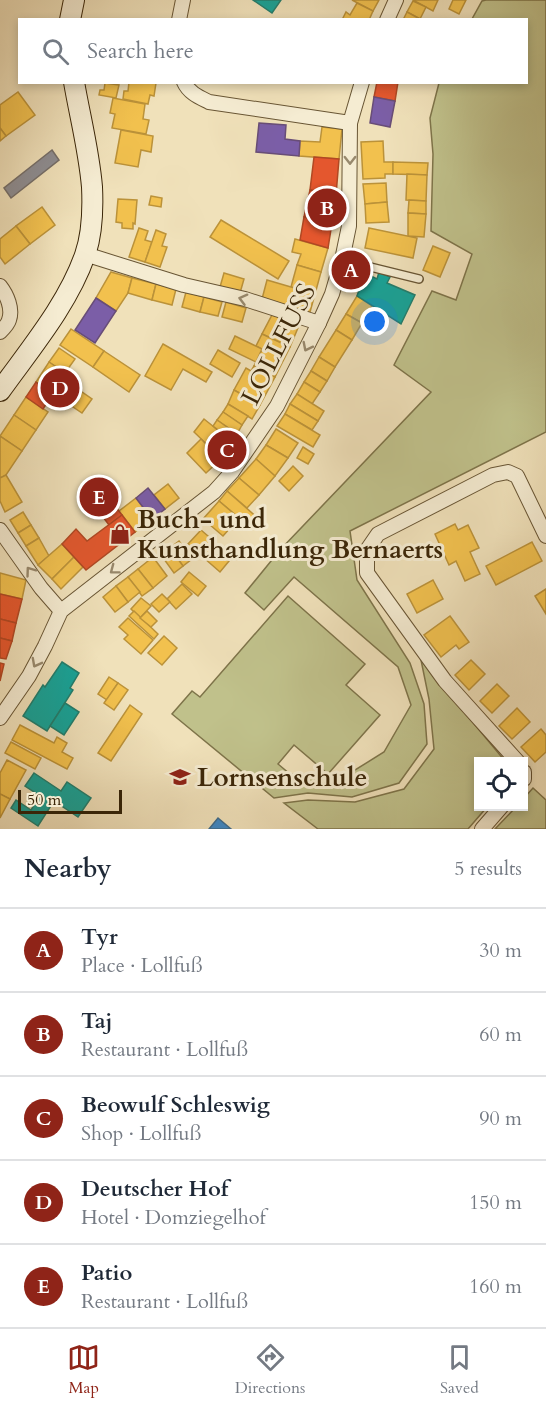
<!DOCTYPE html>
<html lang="en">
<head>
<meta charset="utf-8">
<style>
	:root { --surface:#fff; --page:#f2f2f3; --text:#1f2937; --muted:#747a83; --line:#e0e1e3; --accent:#8f2418 }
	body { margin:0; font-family:Cardo,serif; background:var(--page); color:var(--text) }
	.controls { position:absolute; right:18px; bottom:18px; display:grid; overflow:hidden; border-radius:0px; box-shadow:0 3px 9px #0003 }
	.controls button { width:54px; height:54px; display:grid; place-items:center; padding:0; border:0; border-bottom:2px solid var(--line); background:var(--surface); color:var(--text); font:30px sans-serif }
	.scale { position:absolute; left:18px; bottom:15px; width:104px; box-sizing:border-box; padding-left:6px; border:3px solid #3b2608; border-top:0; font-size:16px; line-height:21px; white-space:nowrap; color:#3b2608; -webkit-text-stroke:4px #f5ecd2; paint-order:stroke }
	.you { position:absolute; left:375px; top:322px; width:21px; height:21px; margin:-15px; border:4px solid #fff; border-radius:50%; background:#1a73e8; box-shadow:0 0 0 9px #1a73e833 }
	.badge { display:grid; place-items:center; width:39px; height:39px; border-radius:50%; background:var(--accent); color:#fff; font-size:20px; font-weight:700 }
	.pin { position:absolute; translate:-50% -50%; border:3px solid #fff; box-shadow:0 2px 6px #0006 }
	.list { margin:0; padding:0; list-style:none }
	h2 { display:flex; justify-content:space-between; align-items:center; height:78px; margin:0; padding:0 24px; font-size:26px }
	h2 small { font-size:20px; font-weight:400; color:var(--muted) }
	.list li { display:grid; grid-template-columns:39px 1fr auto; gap:18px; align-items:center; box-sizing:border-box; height:84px; padding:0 24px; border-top:2px solid var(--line) }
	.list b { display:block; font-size:22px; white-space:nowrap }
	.list p { margin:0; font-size:20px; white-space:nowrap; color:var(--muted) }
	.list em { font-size:20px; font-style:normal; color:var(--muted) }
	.icon { flex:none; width:33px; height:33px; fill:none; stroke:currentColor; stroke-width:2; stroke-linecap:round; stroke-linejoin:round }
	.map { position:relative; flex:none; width:546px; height:829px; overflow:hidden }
	.search { position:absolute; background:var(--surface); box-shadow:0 3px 9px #0003; left:18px; right:18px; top:18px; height:66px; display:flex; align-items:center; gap:15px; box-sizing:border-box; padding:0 21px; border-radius:0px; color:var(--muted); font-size:22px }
	.sheet { height:498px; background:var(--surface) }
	nav { display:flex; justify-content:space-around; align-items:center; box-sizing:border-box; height:84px; border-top:2px solid var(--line); background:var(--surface); font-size:16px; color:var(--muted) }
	nav a { display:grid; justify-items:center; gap:3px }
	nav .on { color:var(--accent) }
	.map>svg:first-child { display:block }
</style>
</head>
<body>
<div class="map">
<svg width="546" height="829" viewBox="0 0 546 829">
	<rect width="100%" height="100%" fill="#f0e1ba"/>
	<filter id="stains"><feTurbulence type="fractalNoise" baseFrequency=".00333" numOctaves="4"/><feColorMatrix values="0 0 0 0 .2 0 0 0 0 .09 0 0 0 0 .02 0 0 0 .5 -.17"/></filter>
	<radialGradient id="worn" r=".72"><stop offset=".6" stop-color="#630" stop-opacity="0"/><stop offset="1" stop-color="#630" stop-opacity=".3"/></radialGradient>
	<!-- green -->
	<g fill="#c0c18b" stroke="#7e744a" stroke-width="1.5">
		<path d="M486 0H546V432L350 531 357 580 410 663 424 704 427 744 399 783 352 797 308 793 274 798 172 714 192 691 200 697 288 596 365 664 346 685 380 715 328 774 294 745 278 764 290 774 347 775 384 752 411 705 398 667 294 577 264 610 245 593 280 550 431 392 394 365 432 291 456 300 472 254 431 231 433 154 430 118 439 83 526 82V20L472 19 482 1Z"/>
		<path d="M421 660 505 761 478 762V806L487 807 468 829H318L284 803 308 800 355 802 404 789 434 749 429 699Z"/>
		<path d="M533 788 546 800V829H495L516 807 524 806V798Z"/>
	</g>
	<!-- homes -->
	<g fill="#f2c14e" stroke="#bb9239" stroke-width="1.5">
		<path d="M352 0H379L373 11Z"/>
		<path d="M413 0H438L433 11Z"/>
		<path d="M453 0H466L459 14 449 9Z"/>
		<path d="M413 1 426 7 420 19 407 12Z"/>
		<path d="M357 3 373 11 369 20H342L346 12 350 15Z"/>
		<path d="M407 12 420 19 422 20H403Z"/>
		<path d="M129 82 156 83 154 96 150 95 148 104 123 99 124 91H128Z"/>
		<path d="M105 83 119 85 116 98 99 95 100 90H104Z"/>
		<path d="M18 92 35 115 6 136 0 128V105Z"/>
		<path d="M113 98 145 104 143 119 149 120 146 134 112 128 115 114 110 113Z"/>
		<path d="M322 127 342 129 339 159 299 156 300 141 320 142Z"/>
		<path d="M0 128 6 136 0 141Z"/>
		<path d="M121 130 153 136 151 152 141 150 138 167 115 163Z"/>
		<path d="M383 141 384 162H393V174H385V178L363 179 361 142Z"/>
		<path d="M393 162 428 163 427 175 393 174Z"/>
		<path d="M407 174 427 175 426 201 406 200Z"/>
		<path d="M386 183 387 202 365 204 363 184Z"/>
		<path d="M151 196 162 198 161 207 149 205Z"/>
		<path d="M118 199 137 200 135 224 133 223V229L122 228V223L116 222Z"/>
		<path d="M409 200 426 201V214L408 213Z"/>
		<path d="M387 202 389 222 366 223 365 204Z"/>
		<path d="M42 207 55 225 30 244 16 226Z"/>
		<path d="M408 213 426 214 424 237 408 236Z"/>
		<path d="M221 220 289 261 278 279 210 237Z"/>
		<path d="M16 226 30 244 5 264 0 257V239Z"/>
		<path d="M139 228 148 231 145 240 152 242 145 262 129 257Z"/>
		<path d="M369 228 417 238 413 258 365 248Z"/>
		<path d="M156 230 166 234 162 246 167 247 160 267 145 262Z"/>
		<path d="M295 239 328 248 321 272 297 265 301 254 292 252Z"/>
		<path d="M433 246 450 253 440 277 423 270Z"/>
		<path d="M297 265 321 272 315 294 291 287Z"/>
		<path d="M111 272 132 278 128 293 116 311 96 298Z"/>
		<path d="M224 273 244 279 240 293 220 287Z"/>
		<path d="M132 278 156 284 152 300 128 293Z"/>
		<path d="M267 280 315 294 310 312 262 299Z"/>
		<path d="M156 284 176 289 172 305 152 300Z"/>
		<path d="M186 292 204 297 200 312 182 307Z"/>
		<path d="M357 296 372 306 362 323 346 314Z"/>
		<path d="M204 297 222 302 218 316 200 312Z"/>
		<path d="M226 302 246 308 242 322 222 317Z"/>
		<path d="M346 314 362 323 352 340 336 330Z"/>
		<path d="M272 315 300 323 290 347 262 334Z"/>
		<path d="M71 329 104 351 93 367 60 345Z"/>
		<path d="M336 330 352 340 335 367 319 357Z"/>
		<path d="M262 334 290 347 275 377 254 366 262 349 256 346Z"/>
		<path d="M235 336 262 349 256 362 229 349Z"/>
		<path d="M163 344 212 372 206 382 183 369 171 390 145 376Z"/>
		<path d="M59 348 75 359 65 373 49 362Z"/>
		<path d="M218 350 240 363 232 377 210 364Z"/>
		<path d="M104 351 140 375 129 392 93 367Z"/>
		<path d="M319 357 335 367 327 381 311 371Z"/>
		<path d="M49 362 65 373 62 378 92 399 82 413 36 382Z"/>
		<path d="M254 366 275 377 260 405 234 390 246 368 251 371Z"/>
		<path d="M311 371 327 381 320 392 304 382Z"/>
		<path d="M304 382 320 392 312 404 297 394Z"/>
		<path d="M234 390 260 405 252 419 228 404Z"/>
		<path d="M297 394 324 411 318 421 290 404Z"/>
		<path d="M26 397 48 412 36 430 14 415Z"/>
		<path d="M228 404 248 416 242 425 223 412Z"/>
		<path d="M290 404 318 421 312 430 285 414Z"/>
		<path d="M223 412 242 425 237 434 217 420Z"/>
		<path d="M285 414 320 435 313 447 277 426Z"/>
		<path d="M14 415 36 430 22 451 0 436Z"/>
		<path d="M204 419 239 447 226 463 194 432Z"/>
		<path d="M217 420 237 434 232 441 213 426Z"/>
		<path d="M276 429 298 443 288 458 266 445Z"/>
		<path d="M0 436 22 451 6 475 0 478Z"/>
		<path d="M201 439 221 459 206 473 187 453Z"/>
		<path d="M266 445 288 458 275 476 256 459Z"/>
		<path d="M303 447 314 454 308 464 297 458Z"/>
		<path d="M256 459 275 476 259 495 239 478Z"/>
		<path d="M293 466 303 476 289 491 279 481Z"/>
		<path d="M6 475 22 502 5 512 0 501V478Z"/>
		<path d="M239 478 259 495 247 508 227 491Z"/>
		<path d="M168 484 179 498 165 509 154 495Z"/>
		<path d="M227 491 260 520 252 529 219 501Z"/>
		<path d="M136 498 152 519 135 532 119 511Z"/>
		<path d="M219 501 239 518 223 536 203 519Z"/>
		<path d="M23 512 31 525 18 533 10 520Z"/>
		<path d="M455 524 458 530 468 525 479 548 470 552 480 574 465 581 456 561 449 565 435 534Z"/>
		<path d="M31 525 39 538 26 546 18 533Z"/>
		<path d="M201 530 215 542 211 546 229 561 220 572 188 544Z"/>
		<path d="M39 538 49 556 38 565 26 546Z"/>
		<path d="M179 541 192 559 183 566 170 548Z"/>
		<path d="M532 542 542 561 496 585 486 566Z"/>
		<path d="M62 544 74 557 52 579 38 565Z"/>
		<path d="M170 548 183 566 174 573 161 555Z"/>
		<path d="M74 557 83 567 61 589 52 579Z"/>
		<path d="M153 557 167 576 153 588 138 569Z"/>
		<path d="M138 569 153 588 142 596 128 577Z"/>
		<path d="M189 572 206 586 198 596 181 582Z"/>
		<path d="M0 573 26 580 22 599 0 594Z"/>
		<path d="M128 577 140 592 128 602 116 586Z"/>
		<path d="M433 580 443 599 417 613 407 594Z"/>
		<path d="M182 584 192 594 176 609 167 599Z"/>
		<path d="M116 586 128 602 115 612 103 597Z"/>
		<path d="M546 589V614L535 596Z"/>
		<path d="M162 594 170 602 159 612 151 604Z"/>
		<path d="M141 598 151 606 140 618 131 609Z"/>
		<path d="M134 611 158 634 154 639 129 616Z"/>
		<path d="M147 611 157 621 151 627 140 618Z"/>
		<path d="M450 616 469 642 459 649 456 645 441 657 424 635Z"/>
		<path d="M128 618 153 640 141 654 124 639 128 635 119 627Z"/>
		<path d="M164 636 177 648 162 665 148 653Z"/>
		<path d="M471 660 485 674 469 690 455 675Z"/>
		<path d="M109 677 118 683 107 700 98 694Z"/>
		<path d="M118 683 128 690 114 710 104 703Z"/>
		<path d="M497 684 509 696 492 713 480 701Z"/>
		<path d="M130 705 142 714 111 761 98 753Z"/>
		<path d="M517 708 530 722 512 739 499 726Z"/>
		<path d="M20 725 54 743 57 737 67 743 62 752 73 758 67 769 12 740Z"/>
		<path d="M541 729 546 735V752L535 762 521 747Z"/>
		<path d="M11 742 41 758 35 769 5 753Z"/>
		<path d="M7 760 26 770 10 799 0 794V773Z"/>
		<path d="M0 794 10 799 0 818Z"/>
	</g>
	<!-- shops -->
	<g fill="#e4572e" stroke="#b14823" stroke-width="1.5">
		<path d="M377 82H398L395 101 374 97Z"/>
		<path d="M314 157 339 159 336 195 310 190Z"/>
		<path d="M310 190 336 195 332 223 304 217Z"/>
		<path d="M304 217 332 223 328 248 300 240Z"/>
		<path d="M36 382 53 394 43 409 26 397Z"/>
		<path d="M96 481 122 515 109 525 100 513 102 511 86 488Z"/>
		<path d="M122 515 135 532 86 570 62 544 76 529 87 541Z"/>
		<path d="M0 594 22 599 16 623 0 619Z"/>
		<path d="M0 619 16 623 12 641 0 638Z"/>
		<path d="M0 638 12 641 6 659 0 658Z"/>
		<path d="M0 663 4 664 0 681Z"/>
	</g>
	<!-- offices -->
	<g fill="#7b5ea7" stroke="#684d77" stroke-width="1.5">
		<path d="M374 97 395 101 390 127 370 123Z"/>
		<path d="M259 123 286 125 285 139 300 141 299 156 256 152Z"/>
		<path d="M96 298 116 311 95 343 75 330Z"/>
		<path d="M148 488 165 509 152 519 136 498Z"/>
	</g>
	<!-- schools -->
	<path fill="#3f88c5" stroke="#3e6b8c" stroke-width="1.5" d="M218 818 231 829H209Z"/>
	<!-- public -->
	<g fill="#17a398" stroke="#227e6d" stroke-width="1.5">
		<path d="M253 0H281L272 13Z"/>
		<path d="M379 272 390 277 387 283 415 295 401 324 357 296 365 273 377 279Z"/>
		<path d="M62 662 79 673 70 688 73 690 47 731 23 716 43 685 45 687Z"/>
		<path d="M65 703 79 712 64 735 50 726Z"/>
		<path d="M34 773 61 791 67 782 91 798 78 817 54 801 38 826 11 808 16 800 31 810 40 796 25 786Z"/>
	</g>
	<!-- industry -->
	<path fill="#8d8d92" stroke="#746e69" stroke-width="1.5" d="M52 150 59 160 11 198 4 188Z"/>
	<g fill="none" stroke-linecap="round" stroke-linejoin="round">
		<!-- lane casing -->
		<g stroke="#685534" stroke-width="10">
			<path id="lane" d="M342 260 419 279"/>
		</g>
		<!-- street casing -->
		<g stroke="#685534" stroke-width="16">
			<g id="street">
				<path d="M179 20 183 0"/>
				<path d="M387 20 396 0"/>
				<path d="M184 82C189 93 199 97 209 102L350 123"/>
				<path d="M85 254 184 285 245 299 319 323"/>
				<path d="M0 286C7 295 13 309 9 320 8 324 3 329 0 332"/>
				<path d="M0 530 41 588 61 611"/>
				<path d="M0 718 29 676 45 646 61 611 214 492 232 472 277 406 319 323 332 294 342 260 349 226 350 123 362 82"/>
				<path d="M518 762 445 681 367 573V550L378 534 493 475 508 472 517 476 546 536"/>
				<path d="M524 772V779"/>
				<path d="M482 829 502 806"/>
			</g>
		</g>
		<!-- secondary casing -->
		<g stroke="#3b2608" stroke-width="22">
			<g id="secondary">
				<path d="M70 20 74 0"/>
				<path d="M0 391C30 349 68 304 85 255 92 235 93 208 92 187 89 151 80 117 74 82"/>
			</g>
		</g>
		<!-- lane -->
		<use href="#lane" stroke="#f5ecd2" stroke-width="7"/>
		<!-- street -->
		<use href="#street" stroke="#f5ecd2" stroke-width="14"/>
		<!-- secondary -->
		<use href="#secondary" stroke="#f5ecd2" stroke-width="20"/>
	</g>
	<!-- one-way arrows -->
	<defs><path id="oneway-chevron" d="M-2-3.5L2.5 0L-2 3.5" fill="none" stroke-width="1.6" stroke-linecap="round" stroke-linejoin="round" transform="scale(1.5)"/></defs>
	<g stroke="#98896d">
		<use href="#oneway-chevron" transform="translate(350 160) rotate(90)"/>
		<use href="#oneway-chevron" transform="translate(243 299) rotate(-165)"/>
		<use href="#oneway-chevron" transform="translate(307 347) rotate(117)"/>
		<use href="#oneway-chevron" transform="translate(114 570) rotate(143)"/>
		<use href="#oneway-chevron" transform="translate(30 571) rotate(-126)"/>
		<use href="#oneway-chevron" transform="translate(36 663) rotate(118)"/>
	</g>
	<!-- icons -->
	<defs>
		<g id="shop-bare" transform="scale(1.62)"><path d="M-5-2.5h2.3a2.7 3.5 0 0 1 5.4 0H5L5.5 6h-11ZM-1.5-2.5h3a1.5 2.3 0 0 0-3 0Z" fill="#8f2418" stroke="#f5ecd2" stroke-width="2.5" paint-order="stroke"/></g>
		<g id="school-bare" transform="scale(1.62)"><path d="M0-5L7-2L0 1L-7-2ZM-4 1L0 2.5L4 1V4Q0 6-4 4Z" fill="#8f2418" stroke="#f5ecd2" stroke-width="2.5" paint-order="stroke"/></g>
	</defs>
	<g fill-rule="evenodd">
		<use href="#shop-bare" x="120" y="534"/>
		<use href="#school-bare" x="180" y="777"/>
	</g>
	<g text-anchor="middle" stroke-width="6" stroke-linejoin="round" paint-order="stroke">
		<!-- street labels -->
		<g font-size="26" fill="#3b2608" stroke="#f5ecd2">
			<text transform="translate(278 344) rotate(-63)" y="9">LOLLFUSS</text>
		</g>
		<!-- poi labels -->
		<g font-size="26" font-weight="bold" fill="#3b2608" stroke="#f5ecd2" text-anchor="start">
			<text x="137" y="528">Buch- und<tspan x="137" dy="30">Kunsthandlung Bernaerts</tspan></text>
			<text x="197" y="786">Lornsenschule</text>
		</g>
	</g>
	<rect width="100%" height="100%" filter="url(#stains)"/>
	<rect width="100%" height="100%" fill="url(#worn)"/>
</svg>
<div class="controls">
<button><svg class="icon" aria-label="locate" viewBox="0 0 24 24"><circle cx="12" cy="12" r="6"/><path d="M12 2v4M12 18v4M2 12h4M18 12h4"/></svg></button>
</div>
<div class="scale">50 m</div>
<div class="you"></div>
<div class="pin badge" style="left:351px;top:270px">A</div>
<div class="pin badge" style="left:327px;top:208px">B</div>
<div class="pin badge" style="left:227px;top:450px">C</div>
<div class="pin badge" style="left:60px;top:388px">D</div>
<div class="pin badge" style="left:99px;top:497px">E</div>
<div class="search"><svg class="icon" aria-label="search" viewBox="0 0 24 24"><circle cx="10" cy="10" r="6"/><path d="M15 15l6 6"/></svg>Search here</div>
</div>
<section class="sheet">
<h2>Nearby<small>5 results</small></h2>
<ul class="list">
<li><span class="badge">A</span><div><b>Tyr</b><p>Place · Lollfuß</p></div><em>30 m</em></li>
<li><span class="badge">B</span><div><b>Taj</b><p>Restaurant · Lollfuß</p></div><em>60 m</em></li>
<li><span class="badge">C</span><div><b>Beowulf Schleswig</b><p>Shop · Lollfuß</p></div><em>90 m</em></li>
<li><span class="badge">D</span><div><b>Deutscher Hof</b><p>Hotel · Domziegelhof</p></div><em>150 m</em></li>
<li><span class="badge">E</span><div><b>Patio</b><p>Restaurant · Lollfuß</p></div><em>160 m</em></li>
</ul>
</section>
<nav>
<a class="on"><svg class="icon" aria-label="map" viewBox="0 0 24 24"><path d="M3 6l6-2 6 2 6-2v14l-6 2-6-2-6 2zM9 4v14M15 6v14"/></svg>Map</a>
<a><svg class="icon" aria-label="directions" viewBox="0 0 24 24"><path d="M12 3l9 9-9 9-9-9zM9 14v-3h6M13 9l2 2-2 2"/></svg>Directions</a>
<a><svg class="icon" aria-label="saved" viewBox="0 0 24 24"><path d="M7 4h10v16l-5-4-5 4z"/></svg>Saved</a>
</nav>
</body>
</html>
